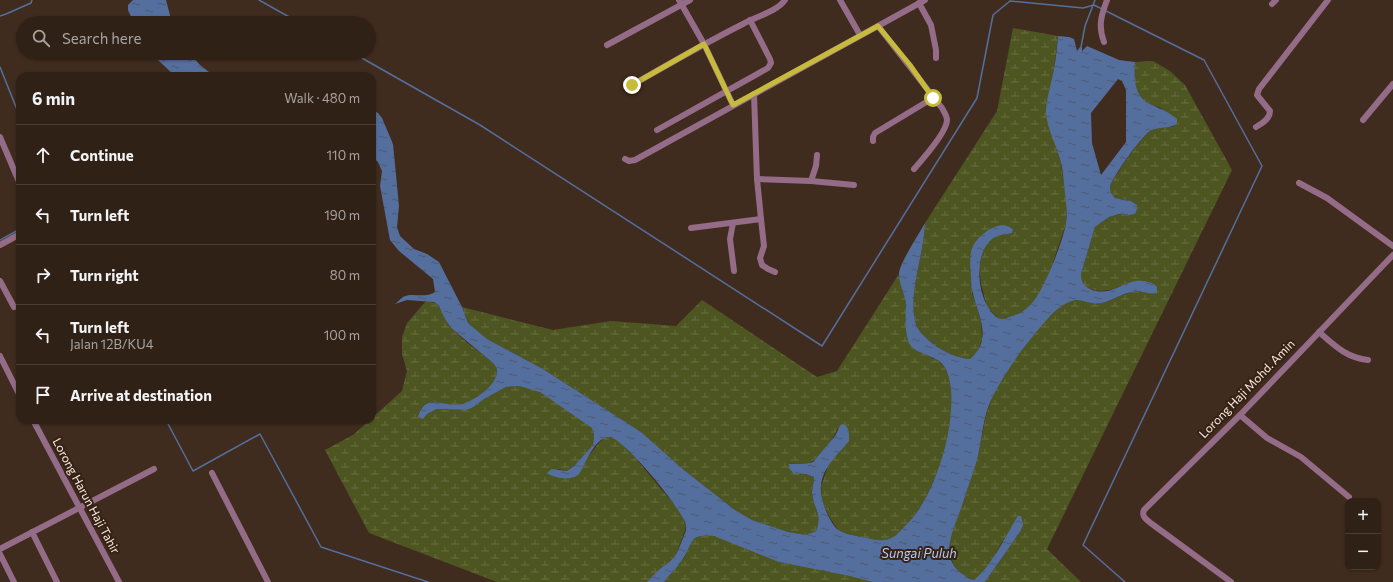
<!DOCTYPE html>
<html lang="en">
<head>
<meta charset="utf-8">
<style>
	:root { --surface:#302116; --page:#38291f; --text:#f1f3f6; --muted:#a8a3a1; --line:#4b3e35 }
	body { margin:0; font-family:Commissioner,sans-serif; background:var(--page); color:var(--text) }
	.controls { position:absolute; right:12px; bottom:12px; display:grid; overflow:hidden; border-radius:8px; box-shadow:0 1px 3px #0004 }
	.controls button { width:36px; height:36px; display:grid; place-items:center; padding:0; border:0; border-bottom:1px solid var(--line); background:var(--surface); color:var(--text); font:20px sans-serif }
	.stop { position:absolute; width:12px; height:12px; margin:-9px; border:3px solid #c7bb3c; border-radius:50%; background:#fff }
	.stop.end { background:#c7bb3c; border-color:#fff; box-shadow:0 1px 4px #0008 }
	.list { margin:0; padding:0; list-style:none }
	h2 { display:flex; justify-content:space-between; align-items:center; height:52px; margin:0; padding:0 16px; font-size:17px }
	h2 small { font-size:13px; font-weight:400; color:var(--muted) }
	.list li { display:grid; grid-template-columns:26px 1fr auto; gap:12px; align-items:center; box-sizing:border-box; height:60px; padding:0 16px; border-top:1px solid var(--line) }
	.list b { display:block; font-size:15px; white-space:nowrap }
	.list p { margin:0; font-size:13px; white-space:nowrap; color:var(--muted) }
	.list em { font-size:13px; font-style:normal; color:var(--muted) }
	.icon { flex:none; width:22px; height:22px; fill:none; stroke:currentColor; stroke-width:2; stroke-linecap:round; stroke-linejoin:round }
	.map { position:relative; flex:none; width:1393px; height:582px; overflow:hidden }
	.search { position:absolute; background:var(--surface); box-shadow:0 1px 3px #0004; left:16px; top:16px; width:360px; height:44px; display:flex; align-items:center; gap:10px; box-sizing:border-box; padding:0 14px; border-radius:22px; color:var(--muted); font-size:15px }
	.panel { position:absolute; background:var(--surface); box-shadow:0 1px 3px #0004; left:16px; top:72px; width:360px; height:352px; border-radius:12px }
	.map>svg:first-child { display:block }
</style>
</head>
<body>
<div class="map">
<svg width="1393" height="582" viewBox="0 0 1393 582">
	<defs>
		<pattern id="wetland-marsh" width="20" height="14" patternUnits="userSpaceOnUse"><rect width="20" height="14" fill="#4d5621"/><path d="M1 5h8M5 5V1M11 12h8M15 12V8" fill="none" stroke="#676e41"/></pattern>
		<pattern id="water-ripples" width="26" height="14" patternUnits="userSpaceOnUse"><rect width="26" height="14" fill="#546e9d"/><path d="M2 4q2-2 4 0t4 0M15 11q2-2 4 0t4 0" fill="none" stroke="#4f5a70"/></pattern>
	</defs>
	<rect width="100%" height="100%" fill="#402c1e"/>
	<!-- wetland -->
	<g fill="url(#wetland-marsh)">
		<path d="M1013 28 1058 36 1054 69 1046 112 1061 163 1067 205 1066 224 1050 271 1039 296 1027 308 1016 315 1004 319H999L987 307 981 284 979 266 985 245 991 239 998 235 1012 233 1013 229 1011 227 986 232 972 293 981 321 982 339 977 353 970 359C957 358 944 352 933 344 927 339 921 334 917 327 915 323 915 319 914 315 911 283 924 254 925 223L997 111Z"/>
		<path d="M1153 61 1170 71 1185 85 1232 170 1047 549 1081 582H985L1020 532 1002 542 993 559 981 575 974 580C961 576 952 566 950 553 947 538 956 522 961 509 966 494 970 480 975 465 982 444 983 421 991 400 999 379 1050 305 1072 300 1082 298 1092 304 1102 303 1113 301 1123 293 1133 292 1141 290 1148 292 1155 294L1126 284C1110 291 1094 296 1081 282V274L1095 227 1109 217 1119 214 1129 215 1137 209V205L1131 201 1115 198C1112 195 1110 191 1110 187 1112 178 1142 137 1150 131 1156 127 1167 128 1174 126 1170 121 1166 112 1161 108 1157 106 1152 106 1149 104 1133 95 1134 77 1135 62Z"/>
		<path d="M899 274 906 302V326L920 352 939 361 944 366 950 378 952 406 948 439 938 472 924 502 907 525 893 538 881 541 852 535 839 531 830 518 822 501 821 486 829 463 843 448 838 428C833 439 818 463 805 464 800 465 794 463 789 464L799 474H806L814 477C814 483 812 488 812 493 813 509 823 514 816 531L806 535 788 532 752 520 735 510 684 470 641 432 543 369 487 339 468 323 462 307 553 330 611 321 676 326 702 300 817 377 837 371Z"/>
		<path d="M426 301C445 302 441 318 452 329 464 341 480 352 493 363 495 366 497 368 497 372 497 384 473 402 462 405 451 407 438 400 427 403 422 405 420 410 418 415L427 414 437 409 466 410 472 408 484 399 506 387 519 386 540 391 593 428 594 434 593 445 574 466 567 471 558 469 548 474 557 477 572 478 583 467 587 458 598 444 604 438 610 437 617 439 633 455 681 513 686 527 677 552 673 558 660 569 647 582H497L369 533 325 450 353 435 370 420H372V418L402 391 407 371 402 354V337L407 323Z"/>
		<path d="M704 535 714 536 872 582H664L684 558 692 540 698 537Z"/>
	</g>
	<!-- water -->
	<g fill="url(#water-ripples)" fill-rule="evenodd">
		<path d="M133 0H166L172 23H134L128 10V5Z"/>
		<path d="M1058 36 1069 37 1074 39 1077 51 1080 47H1082V51L1087 46 1119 60 1135 62C1134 79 1134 98 1152 105 1161 109 1169 112 1177 119V123C1170 130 1158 126 1150 131 1142 136 1112 177 1110 187 1110 191 1112 195 1115 198L1131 201 1137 205V209L1135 214 1129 215 1119 214 1109 217 1095 227 1081 274C1081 282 1083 285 1090 289 1107 297 1120 284 1136 281 1142 280 1149 282 1154 284L1157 287V293C1150 295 1141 290 1133 292 1122 293 1112 301 1102 303 1080 305 1081 292 1059 308 1051 314 1044 323 1038 330 1020 351 1005 373 992 398 983 415 982 441 977 460 972 476 966 493 961 509 956 522 950 535 949 550 949 564 961 576 974 580 994 563 1004 538 1018 516H1021L1023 525 1020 532 985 582H872L850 576 779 562 714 536C690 534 694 540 684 557 679 566 670 574 664 582H647C651 578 655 573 660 569 664 565 670 562 674 557 678 552 680 545 683 538 684 535 687 530 686 526 685 512 624 439 610 437 600 436 591 451 587 459 584 464 582 471 578 475 571 481 556 478 548 474L547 473 552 469 567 471 574 466 593 445 594 434 592 428 540 392 519 386 506 387 484 399 472 408 466 410 437 409 427 414 423 419 418 417C419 412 422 405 428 403 439 400 452 407 462 404 474 401 497 385 497 371 497 368 495 366 493 363L451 328 445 319 439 306 434 302 407 300 395 304C398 302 400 299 403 297 412 292 424 299 435 292L433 279 399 251 390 240 380 186 382 171 378 162 372 156V110L378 113 382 118 393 144 399 206 397 227 400 236 414 249 427 254 439 262 462 307 468 323 487 339 543 369 641 432 684 470 735 510 752 520 788 532 806 535 816 531C823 514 813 508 812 493 812 488 814 483 814 477L806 474H794L789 468V464H805L813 462 835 436 841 424C850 425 849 434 849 441 838 455 823 466 821 486 819 497 830 526 840 531 848 535 858 536 867 538 876 540 885 542 893 537 896 536 899 532 902 529 924 509 936 479 944 451 950 431 959 375 939 361 931 355 914 353 909 343 904 331 906 316 906 304 905 294 899 284 899 274 899 264 919 234 925 223 924 254 911 283 914 315 915 319 915 323 917 327 921 334 927 339 933 344 944 352 957 358 970 359 976 354 981 347 982 339 985 325 976 308 973 294 971 288 971 282 971 276 969 254 969 242 990 229 998 225 1005 223 1013 229L1012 233C1004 235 998 234 992 239 972 255 977 304 998 318 1001 320 1005 319 1009 317 1032 311 1039 294 1048 275 1054 262 1064 236 1066 223 1068 210 1065 197 1064 184 1063 177 1063 170 1061 163 1057 146 1048 131 1046 114 1045 104 1052 80 1054 69 1056 58 1057 47 1058 36ZM1118 79 1122 81 1126 90V142L1101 175 1092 143 1091 113Z"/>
		<path d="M153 53H189L200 65 214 76H175L158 60Z"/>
	</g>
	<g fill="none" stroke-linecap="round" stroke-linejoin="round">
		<!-- stream -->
		<g stroke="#546e9d" stroke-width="1.5">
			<path d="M259 0 300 23"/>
			<path d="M1106 11 1204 60 1262 166 1083 545 1125 582"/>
			<path d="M0 16 6 14 31 3 32 0"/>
			<path d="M1081 47 1085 26 1095 0"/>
			<path d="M353 53 480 125 822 346 977 98 993 15 1010 1 1083 8 1094 5 1102 9"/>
			<path d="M0 67 20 117"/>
			<path d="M0 240 20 229"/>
			<path d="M166 420 193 471 260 434 321 547 428 582"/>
		</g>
		<!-- minor -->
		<g stroke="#946c88" stroke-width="6">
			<path d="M679 0 704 44 733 105"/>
			<path d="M840 0 860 35"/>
			<path d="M919 3 931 25 936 50V58"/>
			<path d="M1272 4 1276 0"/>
			<path d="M878 26 942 108C944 112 947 116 947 120 947 132 922 160 914 169"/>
			<path d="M1104 42C1098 26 1101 16 1107 0"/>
			<path d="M607 45 690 0"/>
			<path d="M632 85C669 64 705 43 743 24 755 17 778 11 785 0"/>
			<path d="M1363 120 1393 84"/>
			<path d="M1256 127C1262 123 1270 119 1270 111L1257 95 1259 89 1328 0"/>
			<path d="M657 130 768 68 771 63 770 59 750 20"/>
			<path d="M0 137 20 184"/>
			<path d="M873 141V137L875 133 933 98"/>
			<path d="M625 159 629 161 635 160 925 0"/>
			<path d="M757 179 811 181 816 166 817 155"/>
			<path d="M811 181 854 185"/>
			<path d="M1299 183 1327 198 1393 246"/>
			<path d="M761 219 764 246 760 258 762 265 768 269 775 272"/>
			<path d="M733 223 730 239 734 271"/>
			<path d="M691 228 761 219 757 179 754 94"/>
			<path d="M0 245 20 234"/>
			<path d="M0 281 14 307"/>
			<path d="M1319 332C1335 346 1347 358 1368 360"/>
			<path d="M0 356 20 396"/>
			<path d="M1240 415 1267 438 1301 457 1349 497"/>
			<path d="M33 420 119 582"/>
			<path d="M212 473 268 582"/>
			<path d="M32 532 57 582"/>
			<path d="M0 549 154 469"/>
			<path d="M0 554 14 582"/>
			<path d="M1231 582 1152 524C1147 520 1141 517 1144 510L1240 415 1393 255"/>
		</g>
	</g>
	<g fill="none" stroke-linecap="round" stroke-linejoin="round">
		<!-- route -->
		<path stroke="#c7bb3c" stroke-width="5" d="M632 85 704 44 733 105 878 26 910 65 933 98"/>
	</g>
	<g text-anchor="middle" stroke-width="4" stroke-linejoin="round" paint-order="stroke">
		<!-- street labels -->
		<g font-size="12" fill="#f6e9e0" stroke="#362214">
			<text transform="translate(1247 389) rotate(-46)" y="4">Lorong Haji Mohd. Amin</text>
			<text transform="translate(86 496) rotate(62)" y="4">Lorong Harun Haji Tahir</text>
		</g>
		<!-- water labels -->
		<g font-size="13" font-style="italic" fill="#b2cbf6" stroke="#362214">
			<text x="919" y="558">Sungai Puluh</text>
		</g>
	</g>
</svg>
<div class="controls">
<button>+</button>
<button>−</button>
</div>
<div class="stop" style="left:933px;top:98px"></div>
<div class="stop end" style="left:632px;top:85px"></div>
<div class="search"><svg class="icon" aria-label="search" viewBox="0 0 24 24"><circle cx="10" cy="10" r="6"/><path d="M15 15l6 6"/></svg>Search here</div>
<section class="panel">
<h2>6 min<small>Walk · 480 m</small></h2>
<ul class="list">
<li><svg class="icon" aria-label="ahead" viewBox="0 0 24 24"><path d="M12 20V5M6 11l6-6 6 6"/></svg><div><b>Continue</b></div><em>110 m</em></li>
<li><svg class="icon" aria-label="left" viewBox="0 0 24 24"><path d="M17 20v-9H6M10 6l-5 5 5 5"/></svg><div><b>Turn left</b></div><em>190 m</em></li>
<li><svg class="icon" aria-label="right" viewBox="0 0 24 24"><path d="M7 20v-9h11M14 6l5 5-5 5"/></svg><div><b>Turn right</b></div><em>80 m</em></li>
<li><svg class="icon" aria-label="left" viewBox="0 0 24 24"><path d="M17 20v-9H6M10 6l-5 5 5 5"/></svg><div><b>Turn left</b><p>Jalan 12B/KU4</p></div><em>100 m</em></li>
<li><svg class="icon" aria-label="arrive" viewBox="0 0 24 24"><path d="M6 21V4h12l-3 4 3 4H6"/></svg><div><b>Arrive at destination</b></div></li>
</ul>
</section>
</div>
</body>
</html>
